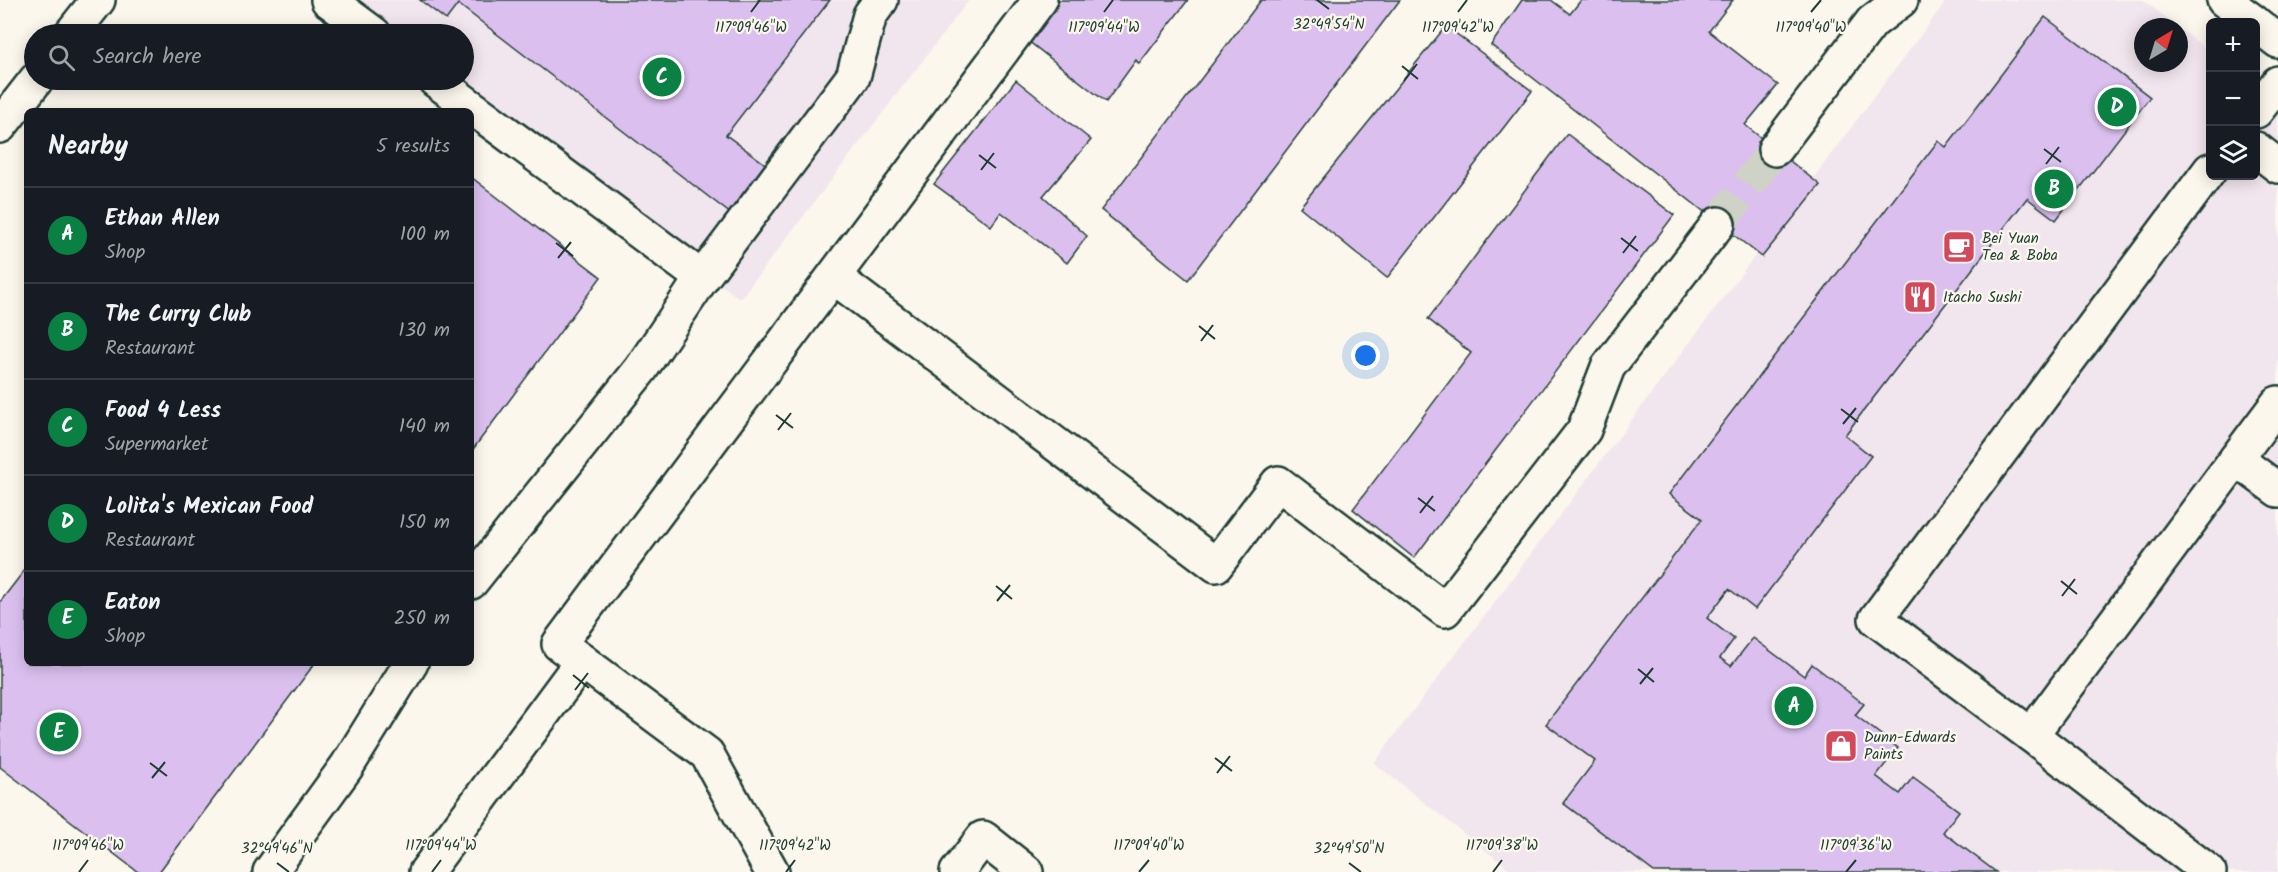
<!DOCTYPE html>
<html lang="en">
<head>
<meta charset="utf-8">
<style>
	:root { --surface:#171b24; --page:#20242c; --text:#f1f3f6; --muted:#9ea1a6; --line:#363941; --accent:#0b8043 }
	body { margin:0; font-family:Kalam,sans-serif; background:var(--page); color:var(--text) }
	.controls { position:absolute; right:18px; top:18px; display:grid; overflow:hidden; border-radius:9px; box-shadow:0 3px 15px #0003 }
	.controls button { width:54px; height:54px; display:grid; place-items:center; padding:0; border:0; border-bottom:2px solid var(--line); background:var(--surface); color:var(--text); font:30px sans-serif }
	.compass { position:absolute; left:2134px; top:18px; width:54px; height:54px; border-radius:50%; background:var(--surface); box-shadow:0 3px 15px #0003; rotate:38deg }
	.you { position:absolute; left:1366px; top:356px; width:21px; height:21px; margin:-15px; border:4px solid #fff; border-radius:50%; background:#1a73e8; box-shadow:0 0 0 9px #1a73e833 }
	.badge { display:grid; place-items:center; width:39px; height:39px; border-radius:50%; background:var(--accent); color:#fff; font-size:20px; font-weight:700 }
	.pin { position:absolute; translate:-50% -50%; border:3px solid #fff; box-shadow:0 2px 6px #0006 }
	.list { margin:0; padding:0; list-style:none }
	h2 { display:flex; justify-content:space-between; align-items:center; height:78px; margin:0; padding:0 24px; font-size:26px }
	h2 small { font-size:20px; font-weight:400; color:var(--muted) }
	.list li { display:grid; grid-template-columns:39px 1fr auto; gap:18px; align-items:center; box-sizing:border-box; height:96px; padding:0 24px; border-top:2px solid var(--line) }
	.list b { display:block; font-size:22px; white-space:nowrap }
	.list p { margin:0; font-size:20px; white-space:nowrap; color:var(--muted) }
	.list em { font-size:20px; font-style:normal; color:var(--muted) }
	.icon { flex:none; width:33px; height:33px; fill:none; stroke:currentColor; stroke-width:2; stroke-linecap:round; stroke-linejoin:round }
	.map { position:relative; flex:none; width:2278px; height:872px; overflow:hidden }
	.search { position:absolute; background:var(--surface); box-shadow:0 3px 15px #0003; left:24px; top:24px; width:450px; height:66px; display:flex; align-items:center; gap:15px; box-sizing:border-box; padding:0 21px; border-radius:33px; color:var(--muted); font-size:22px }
	.panel { position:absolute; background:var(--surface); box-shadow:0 3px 15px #0003; left:24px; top:108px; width:450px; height:558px; border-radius:9px }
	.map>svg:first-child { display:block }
</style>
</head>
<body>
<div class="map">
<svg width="2278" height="872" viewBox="0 0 2278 872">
	<rect width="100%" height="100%" fill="#fbf7ec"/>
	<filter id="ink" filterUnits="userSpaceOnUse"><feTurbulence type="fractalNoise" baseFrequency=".0167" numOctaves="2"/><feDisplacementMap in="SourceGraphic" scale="12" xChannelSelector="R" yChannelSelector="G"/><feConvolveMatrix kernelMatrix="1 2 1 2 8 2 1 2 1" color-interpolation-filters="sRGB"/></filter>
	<g filter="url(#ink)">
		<!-- built -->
		<g fill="#f1e6ed">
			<path d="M345 0H969L740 299 450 80H464V34H391Z"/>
			<path d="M1947 0H2143L2178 27H2143V63H2179V28L2210 52V176H2256V86L2278 103V872H1513L1374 763Z"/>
		</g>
		<!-- building -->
		<g fill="#dbc0ef" stroke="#1f3d34" stroke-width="1.5">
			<path d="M420 0H830L726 135 768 166 731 214 458 4 446 20Z"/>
			<path d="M1057 0H1188L1139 64 1136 60 1106 102 1027 40Z"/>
			<path d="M1261 0H1400L1188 280 1101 210Z"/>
			<path d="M1522 0H1551L1570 14 1581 0H1733L1709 31 1778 85 1745 125 1820 185 1762 257 1491 45Z"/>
			<path d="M2045 17 2150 97 2056 220 2027 198 1845 435 1871 456 1755 609 1729 589 1707 618 1734 639 1720 658 1731 666 1753 638 1804 676 1812 664 1864 704 1855 715 1898 748 1876 776 1900 794 1913 777 1959 811 1943 832 1996 872H1654L1563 803 1595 761 1546 724 1702 519 1669 494 1938 141 1946 147Z"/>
			<path d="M1446 26 1532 91 1387 278 1300 207Z"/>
			<path d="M1016 80 1091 140 1043 196 1087 236 1067 263 1001 212 991 226 934 184Z"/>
			<path d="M1567 134 1674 215 1414 558 1353 509 1471 353 1428 319Z"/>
			<path d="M471 177 601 277 471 452Z"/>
			<path d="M27 567V663H315L159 872H138L0 767V602Z"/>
		</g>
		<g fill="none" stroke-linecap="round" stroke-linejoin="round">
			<!-- minor-tunnel -->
			<path stroke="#cfd2c7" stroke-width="33" stroke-dasharray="33 16" stroke-linecap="butt" d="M1718 224 1775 149"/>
			<!-- minor casing -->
			<g stroke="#1f3d34" stroke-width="38">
				<g id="minor">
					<path d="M328 0 374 34"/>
					<path d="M71 34 98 0"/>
					<path d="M435 80 702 278"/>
					<path d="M2256 111 2278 83"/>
					<path d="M0 126 36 80"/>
					<path d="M1775 149 1872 22 1901 0"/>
					<path d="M2256 149 2278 166"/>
					<path d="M2210 170 1876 619 2031 735 2236 459"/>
					<path d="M834 277 1216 565 1278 483 1445 610 1584 430 1608 367 1718 224"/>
					<path d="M2278 403 2236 459 2278 490"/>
					<path d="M471 582 641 369 702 278 853 77 870 15 881 0"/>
					<path d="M2031 735 2209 872"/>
					<path d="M270 872 347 766 411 663"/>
					<path d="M426 872 582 661"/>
					<path d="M772 872 707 754 559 644 1040 0"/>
					<path d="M957 872 983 838 1026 872"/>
				</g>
			</g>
			<!-- major casing -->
			<g stroke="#1f3d34" stroke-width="38">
				<g id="major">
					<path d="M2224 0 2254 22"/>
					<path d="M2256 24 2278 41"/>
				</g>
			</g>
			<!-- minor -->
			<use href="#minor" stroke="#fbf7ec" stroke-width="33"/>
			<!-- major -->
			<use href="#major" stroke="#fbf7ec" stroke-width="33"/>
		</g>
	</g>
	<!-- ticks -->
	<path fill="none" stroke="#1f3d34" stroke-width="2" d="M1317 0 1329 9M751 12 760 0M1104 12 1113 0M1458 12 1467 0M1811 12 1821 0M1402 66 1418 79M1404 81 1417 64M2044 149 2061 162M979 155 996 168M2046 164 2059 147M981 170 994 153M1621 238 1638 251M556 243 573 256M1623 253 1636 236M558 258 571 242M1199 326 1215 339M1201 341 1213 325M1841 409 1858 422M776 415 793 428M1843 424 1856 408M778 430 791 413M1418 498 1435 511M1420 513 1433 496M2061 581 2077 594M996 586 1012 599M2062 596 2075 579M997 601 1010 585M1638 669 1654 682M573 675 589 688M1640 684 1653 668M575 690 588 673M1215 758 1232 771M150 763 167 776M1217 773 1230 756M152 778 165 762M277 863 289 872M1349 863 1361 872M79 872 88 860M432 872 441 860M786 872 795 860M1139 872 1149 860M1493 872 1502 860M1846 872 1856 860"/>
	<!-- icons -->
	<defs>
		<g id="cafe-square" transform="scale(1.725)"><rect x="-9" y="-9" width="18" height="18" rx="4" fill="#d1495b" stroke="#fbf7ec"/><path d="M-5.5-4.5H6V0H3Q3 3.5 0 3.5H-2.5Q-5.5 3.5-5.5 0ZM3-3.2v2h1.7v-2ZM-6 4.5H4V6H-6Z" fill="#fff"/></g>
		<g id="restaurant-square" transform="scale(1.725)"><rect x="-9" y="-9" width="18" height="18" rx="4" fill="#d1495b" stroke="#fbf7ec"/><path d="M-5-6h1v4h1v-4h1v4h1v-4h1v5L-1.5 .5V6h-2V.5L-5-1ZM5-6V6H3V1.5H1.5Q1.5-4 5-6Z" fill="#fff"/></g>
		<g id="shop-square" transform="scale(1.725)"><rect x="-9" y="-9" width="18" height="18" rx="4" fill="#d1495b" stroke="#fbf7ec"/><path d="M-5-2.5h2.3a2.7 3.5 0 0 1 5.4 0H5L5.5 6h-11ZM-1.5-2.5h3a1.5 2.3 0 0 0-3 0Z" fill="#fff"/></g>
	</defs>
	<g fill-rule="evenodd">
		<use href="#cafe-square" x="1959" y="247"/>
		<use href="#restaurant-square" x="1920" y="297"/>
		<use href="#shop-square" x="1841" y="746"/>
	</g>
	<g text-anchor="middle" stroke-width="4.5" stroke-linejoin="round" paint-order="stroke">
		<!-- poi labels -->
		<g font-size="15" fill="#1f3d34" stroke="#fbf7ec" text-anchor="start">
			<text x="1982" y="243">Bei Yuan<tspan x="1982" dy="17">Tea &amp; Boba</tspan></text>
			<text x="1943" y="302">Itacho Sushi</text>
			<text x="1864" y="742">Dunn-Edwards<tspan x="1864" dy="17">Paints</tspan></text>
		</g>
	</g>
	<g font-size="15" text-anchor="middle" fill="#1f3d34" stroke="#fbf7ec" stroke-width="4.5" stroke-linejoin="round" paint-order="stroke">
		<text x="1329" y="29">32°49'54"N</text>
		<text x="751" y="32">117°09'46"W</text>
		<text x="1104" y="32">117°09'44"W</text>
		<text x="1458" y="32">117°09'42"W</text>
		<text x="1811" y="32">117°09'40"W</text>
		<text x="88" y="850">117°09'46"W</text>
		<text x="441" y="850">117°09'44"W</text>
		<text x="795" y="850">117°09'42"W</text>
		<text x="1149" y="850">117°09'40"W</text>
		<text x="1502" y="850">117°09'38"W</text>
		<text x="1856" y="850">117°09'36"W</text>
		<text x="277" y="853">32°49'46"N</text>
		<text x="1349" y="853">32°49'50"N</text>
	</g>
</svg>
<div class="controls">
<button>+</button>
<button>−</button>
<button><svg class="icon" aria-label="layers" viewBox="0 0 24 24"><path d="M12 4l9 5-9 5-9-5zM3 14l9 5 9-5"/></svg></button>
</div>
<svg class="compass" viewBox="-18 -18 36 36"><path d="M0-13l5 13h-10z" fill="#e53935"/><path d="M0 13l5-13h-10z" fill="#9ea1a6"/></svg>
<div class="you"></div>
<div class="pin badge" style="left:1794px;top:706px">A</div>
<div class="pin badge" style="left:2054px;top:189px">B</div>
<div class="pin badge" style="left:662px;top:77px">C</div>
<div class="pin badge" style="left:2117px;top:107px">D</div>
<div class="pin badge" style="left:59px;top:732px">E</div>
<div class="search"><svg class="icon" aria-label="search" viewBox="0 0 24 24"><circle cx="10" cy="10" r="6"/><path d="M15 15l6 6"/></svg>Search here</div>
<section class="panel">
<h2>Nearby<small>5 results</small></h2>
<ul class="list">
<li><span class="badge">A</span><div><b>Ethan Allen</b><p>Shop</p></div><em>100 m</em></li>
<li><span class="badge">B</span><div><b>The Curry Club</b><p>Restaurant</p></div><em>130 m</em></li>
<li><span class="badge">C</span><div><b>Food 4 Less</b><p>Supermarket</p></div><em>140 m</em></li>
<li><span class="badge">D</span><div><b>Lolita's Mexican Food</b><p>Restaurant</p></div><em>150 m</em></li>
<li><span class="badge">E</span><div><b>Eaton</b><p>Shop</p></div><em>250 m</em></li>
</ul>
</section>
</div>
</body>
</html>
